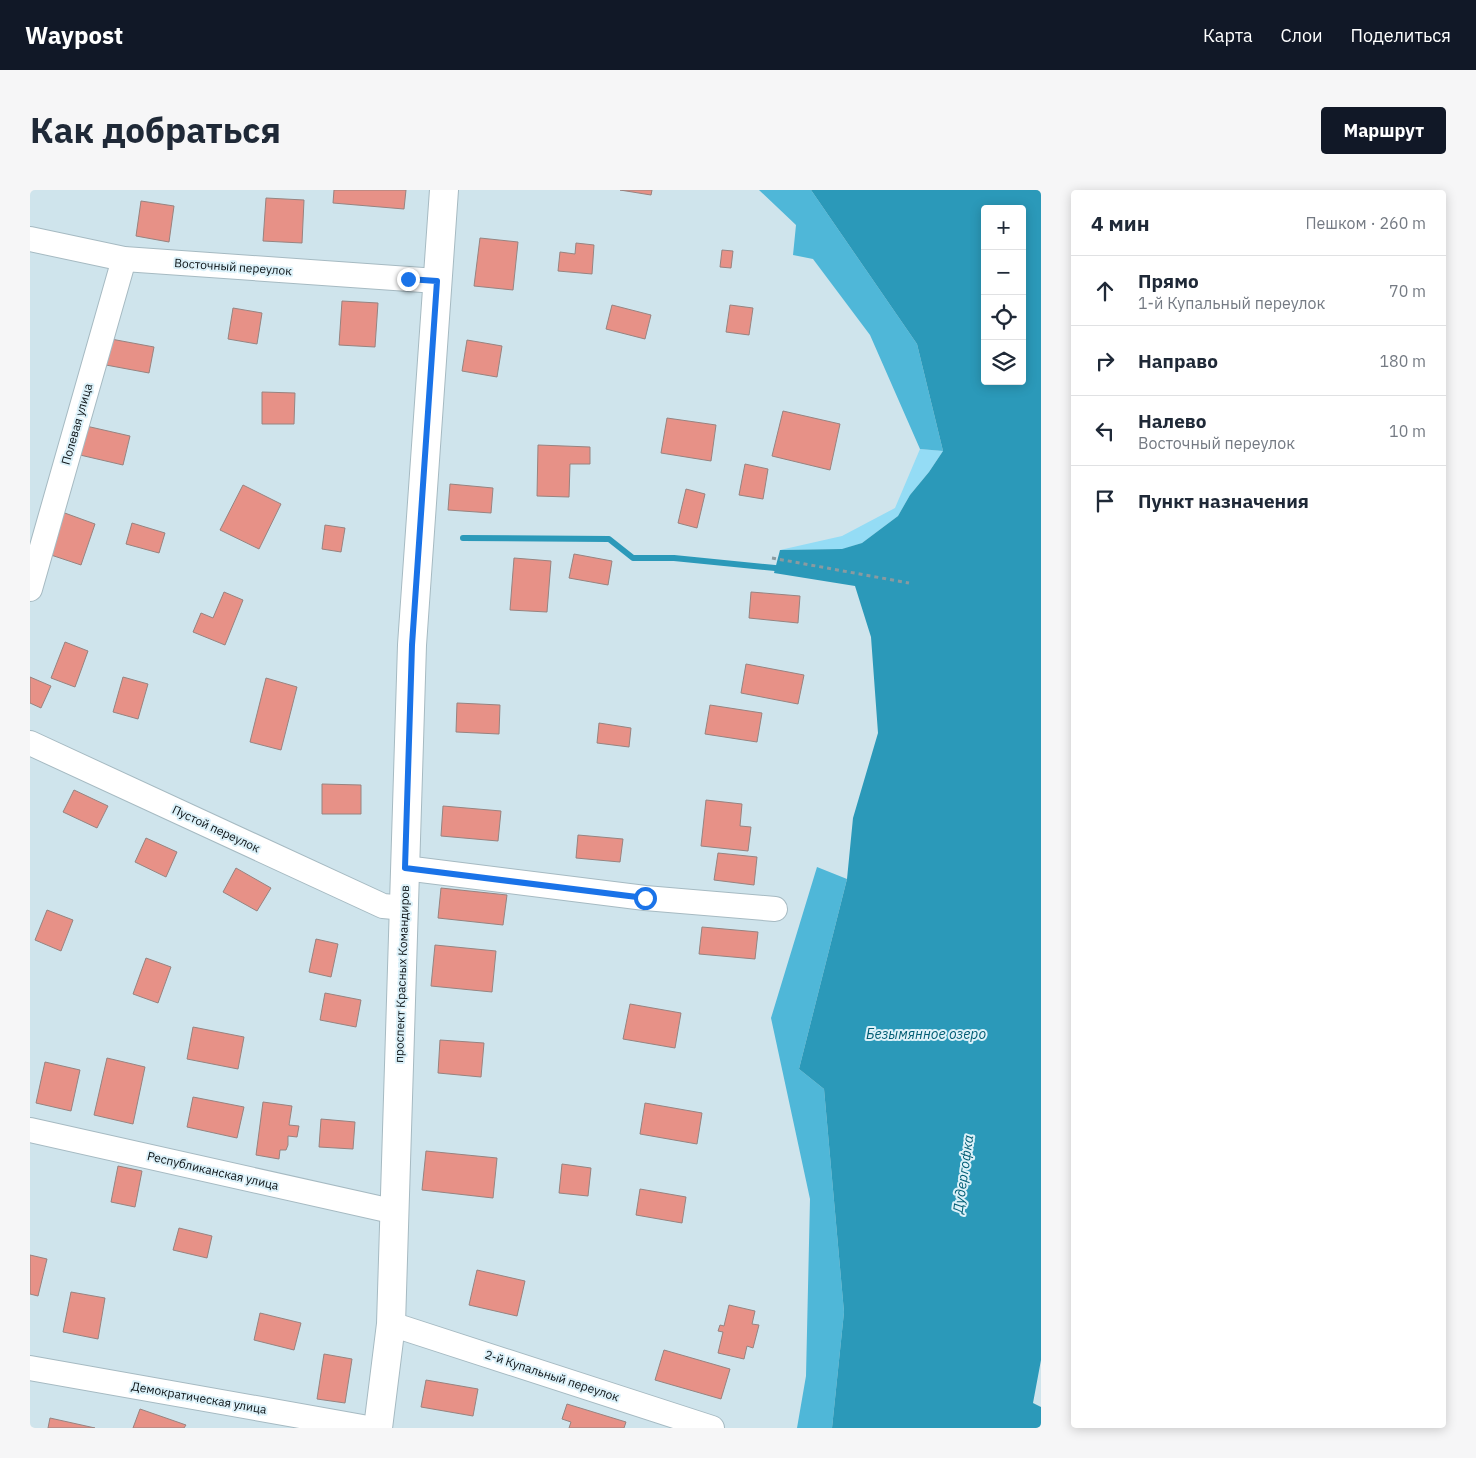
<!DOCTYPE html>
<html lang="ru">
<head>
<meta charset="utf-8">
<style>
	:root { --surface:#fff; --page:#f6f6f7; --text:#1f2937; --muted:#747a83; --line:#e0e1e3; --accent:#111827 }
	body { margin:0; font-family:"IBM Plex Sans",sans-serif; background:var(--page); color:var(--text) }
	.controls { position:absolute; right:15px; top:15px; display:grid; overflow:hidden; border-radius:5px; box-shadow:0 2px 12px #0003 }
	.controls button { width:45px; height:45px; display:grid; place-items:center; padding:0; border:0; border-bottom:1px solid var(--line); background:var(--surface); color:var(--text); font:25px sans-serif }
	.stop { position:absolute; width:15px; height:15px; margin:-11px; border:4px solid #1a73e8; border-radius:50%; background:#fff }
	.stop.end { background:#1a73e8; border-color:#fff; box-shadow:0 1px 5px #0008 }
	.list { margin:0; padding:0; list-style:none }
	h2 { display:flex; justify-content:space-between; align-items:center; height:65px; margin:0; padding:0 20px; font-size:21px }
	h2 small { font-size:16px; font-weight:400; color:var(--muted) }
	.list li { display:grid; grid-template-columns:32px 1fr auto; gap:15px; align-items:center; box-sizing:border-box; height:70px; padding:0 20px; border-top:1px solid var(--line) }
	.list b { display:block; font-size:19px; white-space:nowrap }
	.list p { margin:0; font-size:16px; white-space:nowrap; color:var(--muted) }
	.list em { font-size:16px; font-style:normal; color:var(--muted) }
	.icon { flex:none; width:28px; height:28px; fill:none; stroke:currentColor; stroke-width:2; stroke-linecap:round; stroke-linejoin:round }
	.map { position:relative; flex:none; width:1011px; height:1238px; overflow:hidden; border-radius:5px }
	header { display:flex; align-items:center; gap:30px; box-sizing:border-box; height:70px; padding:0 25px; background:var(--accent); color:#fff }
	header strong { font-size:24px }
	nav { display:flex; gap:28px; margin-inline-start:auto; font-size:18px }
	.intro { display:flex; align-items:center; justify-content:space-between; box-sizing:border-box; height:120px; padding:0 30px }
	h1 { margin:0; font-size:35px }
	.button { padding:12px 22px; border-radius:5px; background:var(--accent); color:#fff; font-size:18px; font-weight:700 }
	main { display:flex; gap:30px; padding:0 30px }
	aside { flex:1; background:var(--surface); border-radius:5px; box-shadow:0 2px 12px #0003 }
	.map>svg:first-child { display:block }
</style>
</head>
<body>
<header>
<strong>Waypost</strong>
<nav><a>Карта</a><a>Слои</a><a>Поделиться</a></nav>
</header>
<div class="intro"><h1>Как добраться</h1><a class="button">Маршрут</a></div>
<main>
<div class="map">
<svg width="1011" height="1238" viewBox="0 0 1011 1238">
	<rect width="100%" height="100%" fill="#cfe4ec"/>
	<!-- green -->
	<path fill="#94dcf5" d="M890 259 913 261 899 282 880 305 868 326 832 353 813 359 750 360 812 346 865 318Z"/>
	<!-- forest -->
	<g fill="#4fb7d8">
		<path d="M729 0H781L887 154 913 261 890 259 840 145 783 69 763 65 766 35Z"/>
		<path d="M787 677 817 689 769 879 794 899 814 1122 802 1238H767L776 1186 780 1009 741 828Z"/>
	</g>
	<!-- water -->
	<path fill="#2b99b9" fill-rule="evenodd" d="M781 0H1011V1170L1003 1213 1011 1217V1238H802L814 1122 794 899 769 879 817 689 823 628 848 543 841 447 825 396 744 383 750 360 812 359 832 353 868 326 880 305 899 282 913 261 887 154ZM955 19H992V191H955Z"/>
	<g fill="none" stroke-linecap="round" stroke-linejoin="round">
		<!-- stream -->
		<path stroke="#2b99b9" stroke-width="6" d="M433 348 579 349 603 368H644L745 378"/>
	</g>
	<!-- building -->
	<g fill="#e79187" stroke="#978380">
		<path d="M304 0H376L374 19 303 13Z"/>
		<path d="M590 0H622L621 5Z"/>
		<path d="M236 8 274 10 272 53 233 51Z"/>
		<path d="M111 11 144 16 139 52 106 46Z"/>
		<path d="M450 48 488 52 483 100 444 96Z"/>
		<path d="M546 53 564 55 562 84 528 81 530 62 545 64Z"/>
		<path d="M692 60 703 61 701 78 690 77Z"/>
		<path d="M312 111 348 113 345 157 309 155Z"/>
		<path d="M582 115 621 125 615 149 576 139Z"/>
		<path d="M700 115 723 118 719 145 696 142Z"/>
		<path d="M203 118 232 123 227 154 198 149Z"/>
		<path d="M81 149 124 157 119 183 76 175Z"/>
		<path d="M437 150 472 156 467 187 432 181Z"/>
		<path d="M232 202 265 203 264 234H232Z"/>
		<path d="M753 221 810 234 800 280 742 266Z"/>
		<path d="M637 228 686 235 681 271 631 263Z"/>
		<path d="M56 236 100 246 93 275 50 265Z"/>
		<path d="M508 255 560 257V274H540L539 307 507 306Z"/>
		<path d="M715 274 738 279 733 309 709 305Z"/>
		<path d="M420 294 463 298 461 323 418 320Z"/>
		<path d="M213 295 251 314 229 359 190 340Z"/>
		<path d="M656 299 675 304 667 338 648 333Z"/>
		<path d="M32 322 65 334 51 375 18 364Z"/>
		<path d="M102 333 135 343 129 363 96 354Z"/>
		<path d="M295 335 315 338 311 362 292 359Z"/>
		<path d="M544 364 582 371 578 395 539 388Z"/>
		<path d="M484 368 521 371 517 422 480 420Z"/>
		<path d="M194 402 213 410 195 455 163 442 171 423 183 428Z"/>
		<path d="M721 402 770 406 768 433 719 428Z"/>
		<path d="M35 452 58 461 45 497 21 488Z"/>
		<path d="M716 474 774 485 768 514 711 503Z"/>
		<path d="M0 487 21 496 11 518 0 513Z"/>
		<path d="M93 487 118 494 108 529 83 522Z"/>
		<path d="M236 488 267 497 251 560 220 552Z"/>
		<path d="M427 513 470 515 469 544 426 542Z"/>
		<path d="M680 515 732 523 727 552 675 544Z"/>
		<path d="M569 533 601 538 599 557 567 553Z"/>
		<path d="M292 594 331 595V624H292Z"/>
		<path d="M44 600 78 616 67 638 33 622Z"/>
		<path d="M676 610 712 614 710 636 721 637 718 661 671 656Z"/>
		<path d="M413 616 471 621 468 651 411 646Z"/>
		<path d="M548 645 593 649 590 672 546 668Z"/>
		<path d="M116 648 147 662 136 687 105 672Z"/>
		<path d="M688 663 727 667 724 695 684 690Z"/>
		<path d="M206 678 241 698 227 721 193 702Z"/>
		<path d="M411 698 477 705 473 735 408 728Z"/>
		<path d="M17 720 43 730 31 761 5 750Z"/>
		<path d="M672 737 728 742 725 769 669 764Z"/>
		<path d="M286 749 308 754 301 787 279 782Z"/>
		<path d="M405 755 466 761 462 802 401 796Z"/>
		<path d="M116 768 141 777 128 813 103 804Z"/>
		<path d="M295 803 331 810 326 837 290 830Z"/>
		<path d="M600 814 651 823 645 858 593 849Z"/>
		<path d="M163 837 214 847 208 879 157 869Z"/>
		<path d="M410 850 454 853 451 887 408 883Z"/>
		<path d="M77 868 115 877 103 934 64 925Z"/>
		<path d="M15 872 50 880 41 921 6 913Z"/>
		<path d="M163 907 214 917 207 948 157 937Z"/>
		<path d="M233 912 262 916 259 935 269 936 267 947 258 946V955L256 960H250L249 969 226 965Z"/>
		<path d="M615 913 672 923 667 954 610 944Z"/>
		<path d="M291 929 325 932 323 959 289 957Z"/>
		<path d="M396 961 467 968 463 1008 392 1000Z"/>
		<path d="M532 974 561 978 558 1006 529 1003Z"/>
		<path d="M88 976 112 981 105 1017 81 1012Z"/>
		<path d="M610 999 656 1007 652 1033 606 1025Z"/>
		<path d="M149 1038 182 1046 177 1068 143 1060Z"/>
		<path d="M0 1065 17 1069 8 1106 0 1104Z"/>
		<path d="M447 1080 495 1091 487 1126 439 1115Z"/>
		<path d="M41 1102 75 1108 68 1149 33 1142Z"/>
		<path d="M699 1115 725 1121 722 1134 729 1135 723 1158 717 1156 714 1169 688 1163 693 1142 688 1141 690 1135 694 1136Z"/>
		<path d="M230 1123 271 1133 264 1160 224 1150Z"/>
		<path d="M634 1160 700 1179 691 1209 625 1190Z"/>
		<path d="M294 1164 322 1169 315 1213 287 1209Z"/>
		<path d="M396 1190 448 1199 443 1226 391 1217Z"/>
		<path d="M537 1214 596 1232 594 1238H539L541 1232 532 1229Z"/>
		<path d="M110 1219 156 1235 154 1238H103Z"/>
		<path d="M20 1228 65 1238H18Z"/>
	</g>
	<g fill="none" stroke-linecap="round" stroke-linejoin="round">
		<!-- street casing -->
		<g stroke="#a6bac2" stroke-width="26">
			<g id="street">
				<path d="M0 49 94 69 407 91"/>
				<path d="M0 399 94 69"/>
				<path d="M0 553 353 716 375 718"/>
				<path d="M375 678 615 708 745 719"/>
				<path d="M0 940 366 1022"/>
				<path d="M361 1134 682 1238"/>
				<path d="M0 1178 338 1238"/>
			</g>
		</g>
		<!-- secondary casing -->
		<g stroke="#a6bac2" stroke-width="30">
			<path id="secondary" d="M348 1238 361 1134 382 455 414 0"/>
		</g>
		<!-- path -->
		<path stroke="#8a9aa0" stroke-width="3" stroke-dasharray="4 4" stroke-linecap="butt" d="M742 368 879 393"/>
		<!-- street -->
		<use href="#street" stroke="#fff" stroke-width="24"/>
		<!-- secondary -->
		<use href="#secondary" stroke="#fff" stroke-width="28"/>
	</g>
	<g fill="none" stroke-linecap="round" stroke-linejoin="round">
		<!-- route -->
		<path stroke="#1a73e8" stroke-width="6" d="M378 89 407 91 382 455 375 678 615 708"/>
	</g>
	<g text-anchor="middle" stroke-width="4" stroke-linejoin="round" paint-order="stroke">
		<!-- street labels -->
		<g font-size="12" fill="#0b1215" stroke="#dcf1f9">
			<text transform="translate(203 77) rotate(4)" y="4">Восточный переулок</text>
			<text transform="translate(47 234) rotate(-74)" y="4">Полевая улица</text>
			<text transform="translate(186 639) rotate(25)" y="4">Пустой переулок</text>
			<text transform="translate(372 784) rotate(-88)" y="4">проспект Красных Командиров</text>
			<text transform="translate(183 981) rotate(13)" y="4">Республиканская улица</text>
			<text transform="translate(522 1186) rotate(18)" y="4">2-й Купальный переулок</text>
			<text transform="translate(169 1208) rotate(10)" y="4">Демократическая улица</text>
		</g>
		<!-- water labels -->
		<g font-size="14" font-style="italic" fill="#005c73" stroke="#dcf1f9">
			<text x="896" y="849">Безымянное озеро</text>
			<text transform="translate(933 984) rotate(-82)" y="5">Дудергофка</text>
		</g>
	</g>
</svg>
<div class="controls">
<button>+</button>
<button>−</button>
<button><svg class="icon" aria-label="locate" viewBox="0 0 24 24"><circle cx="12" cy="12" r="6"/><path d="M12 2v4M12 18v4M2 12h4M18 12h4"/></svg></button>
<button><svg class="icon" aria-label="layers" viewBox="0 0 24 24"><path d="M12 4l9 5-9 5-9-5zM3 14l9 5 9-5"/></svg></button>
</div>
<div class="stop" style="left:615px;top:708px"></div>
<div class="stop end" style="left:378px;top:89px"></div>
</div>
<aside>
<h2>4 мин<small>Пешком · 260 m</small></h2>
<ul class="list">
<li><svg class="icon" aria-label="ahead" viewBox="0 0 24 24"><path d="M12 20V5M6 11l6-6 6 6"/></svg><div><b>Прямо</b><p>1-й Купальный переулок</p></div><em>70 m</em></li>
<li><svg class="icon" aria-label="right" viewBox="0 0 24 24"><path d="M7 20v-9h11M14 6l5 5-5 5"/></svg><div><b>Направо</b></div><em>180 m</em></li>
<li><svg class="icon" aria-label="left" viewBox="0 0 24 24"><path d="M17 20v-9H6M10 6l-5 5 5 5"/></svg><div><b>Налево</b><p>Восточный переулок</p></div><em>10 m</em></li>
<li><svg class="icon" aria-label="arrive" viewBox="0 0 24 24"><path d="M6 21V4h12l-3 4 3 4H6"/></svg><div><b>Пункт назначения</b></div></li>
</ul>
</aside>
</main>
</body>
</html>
